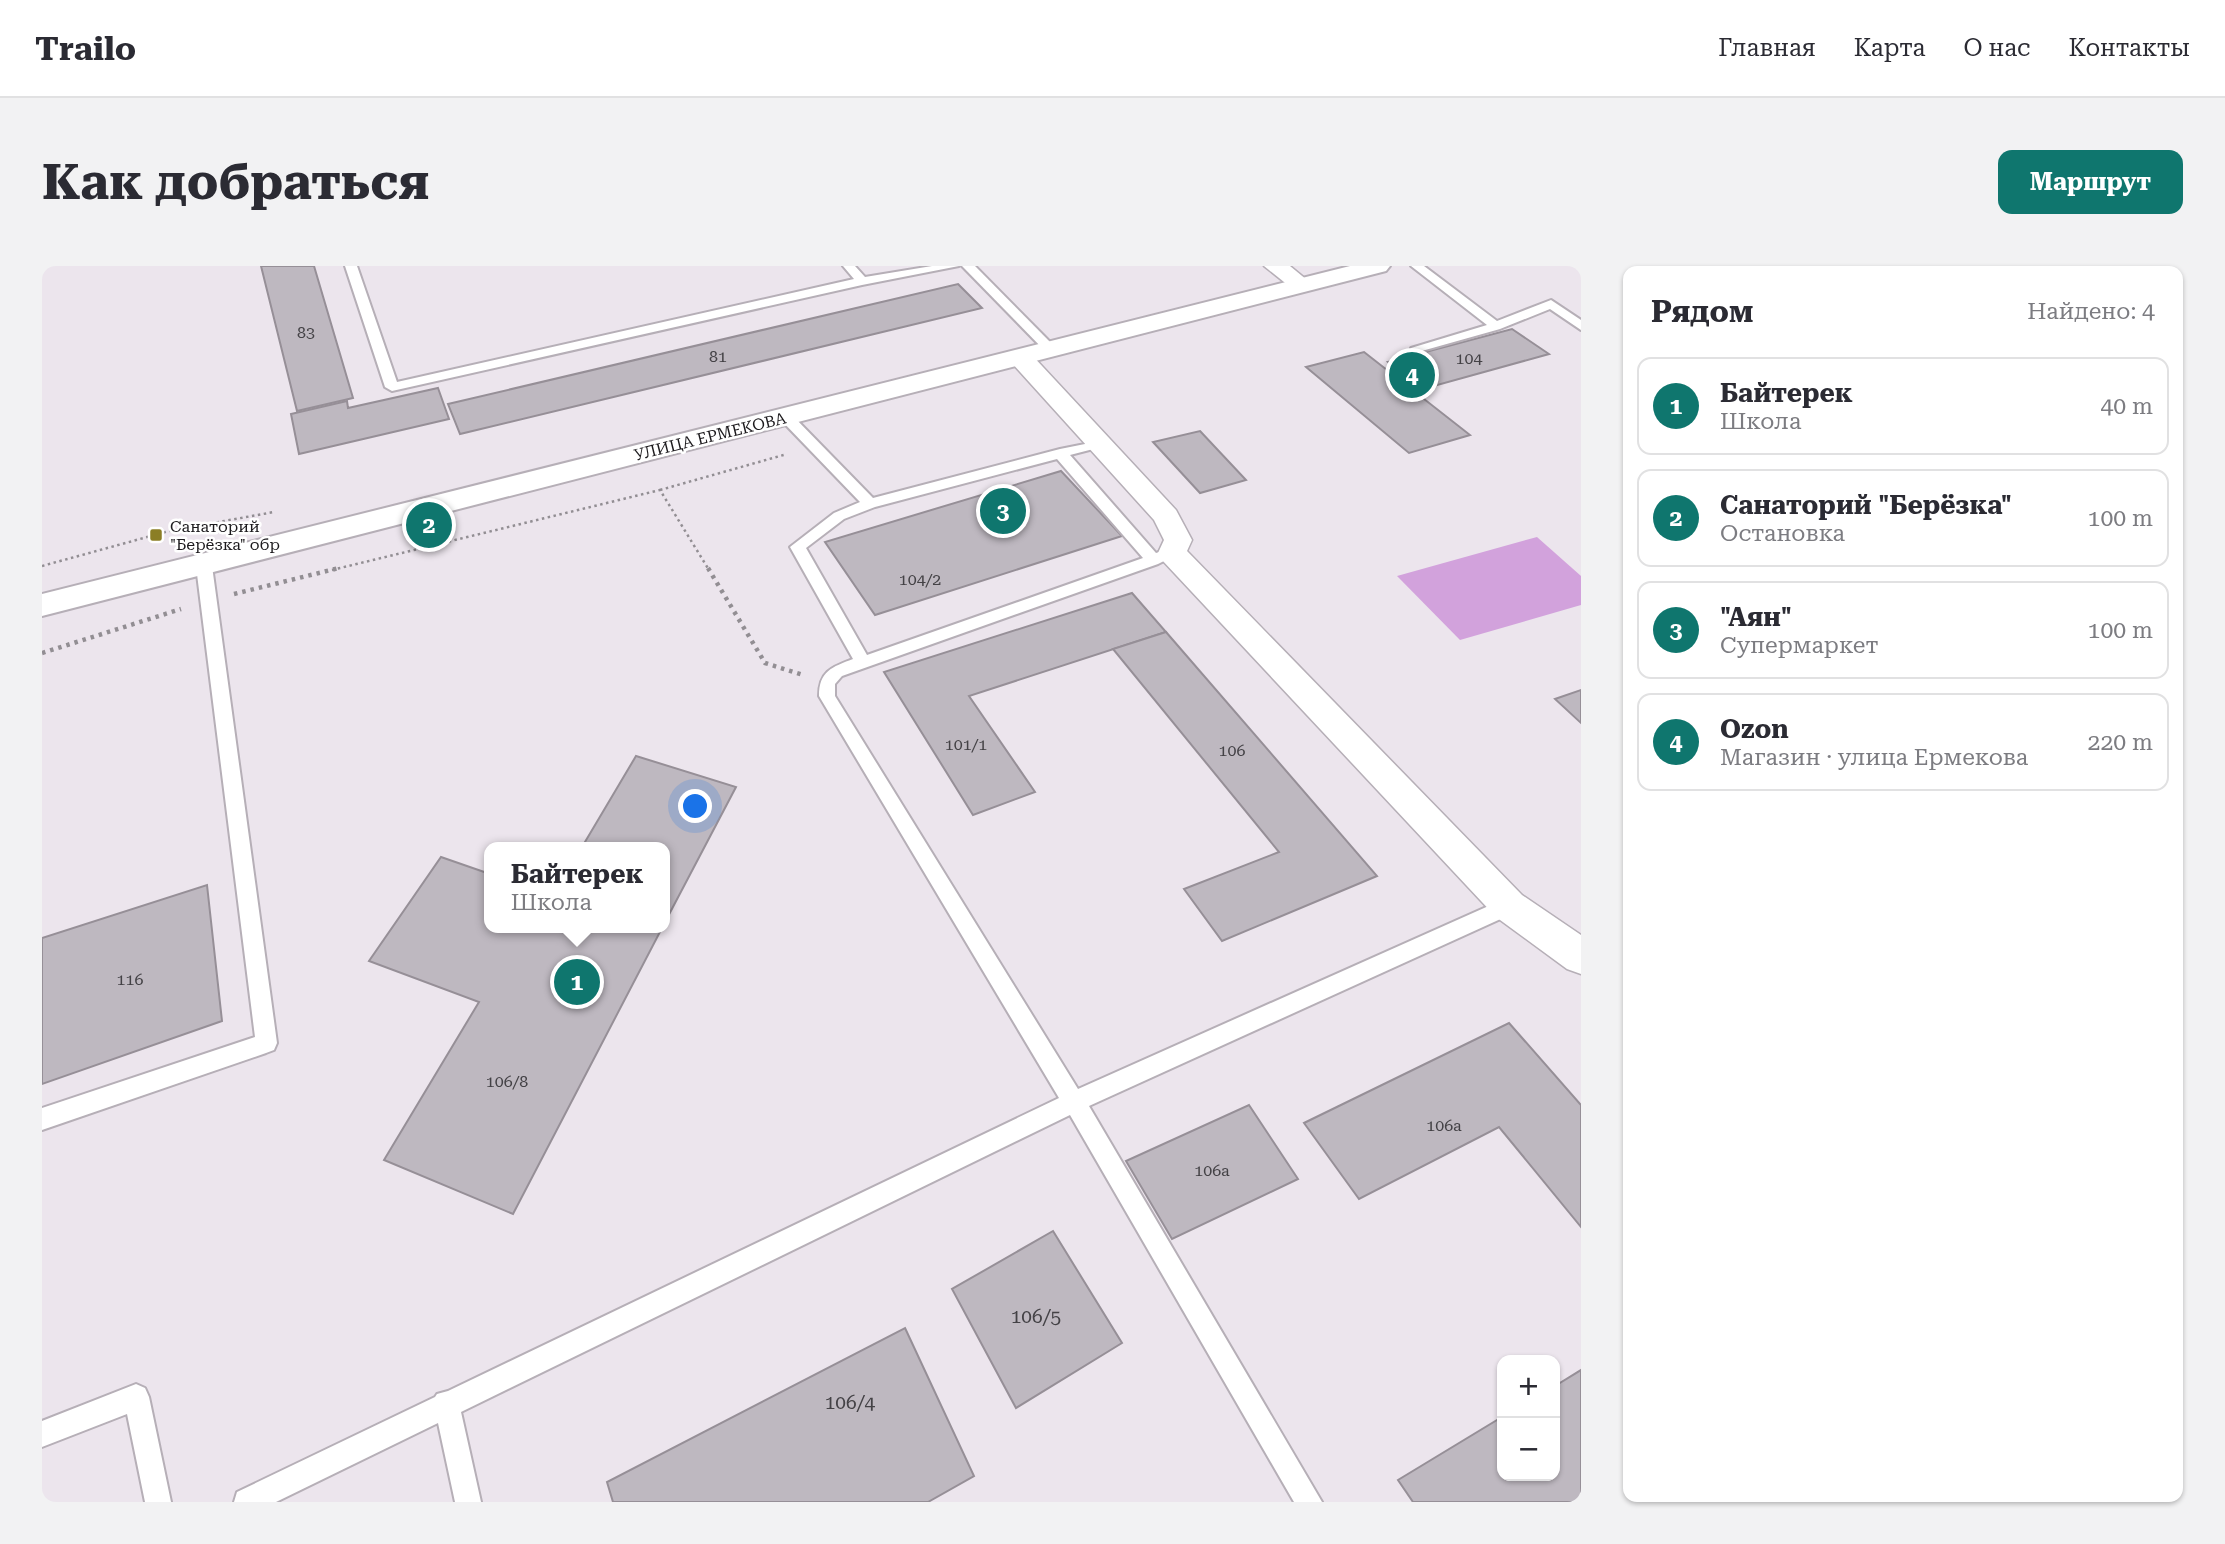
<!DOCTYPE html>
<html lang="ru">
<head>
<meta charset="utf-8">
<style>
	:root { --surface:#fff; --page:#f2f2f3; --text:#2b2b33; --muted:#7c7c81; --line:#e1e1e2; --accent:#0f766e }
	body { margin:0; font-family:"Roboto Serif",serif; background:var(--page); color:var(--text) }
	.controls { position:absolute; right:21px; bottom:21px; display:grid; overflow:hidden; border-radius:14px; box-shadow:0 2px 5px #0004 }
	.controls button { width:63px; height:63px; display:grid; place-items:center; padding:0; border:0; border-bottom:2px solid var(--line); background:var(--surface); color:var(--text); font:35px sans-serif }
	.you { position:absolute; left:654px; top:541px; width:24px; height:24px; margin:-18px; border:5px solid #fff; border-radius:50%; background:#1a73e8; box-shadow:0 0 0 10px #1a73e833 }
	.badge { display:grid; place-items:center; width:46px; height:46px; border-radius:50%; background:var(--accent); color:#fff; font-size:23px; font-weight:700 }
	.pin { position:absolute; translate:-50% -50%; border:4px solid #fff; box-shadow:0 2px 7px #0006 }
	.popup { position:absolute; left:442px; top:576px; width:186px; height:91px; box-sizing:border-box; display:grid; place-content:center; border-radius:14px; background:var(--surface); filter:drop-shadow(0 2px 5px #0005); font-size:23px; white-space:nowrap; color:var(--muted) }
	.popup b { font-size:26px; color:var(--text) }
	.popup::after { content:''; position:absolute; left:50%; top:100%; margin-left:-14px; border:14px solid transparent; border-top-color:var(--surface) }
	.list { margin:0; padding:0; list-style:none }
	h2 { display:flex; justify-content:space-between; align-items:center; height:91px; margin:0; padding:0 28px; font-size:30px }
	h2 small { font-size:23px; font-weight:400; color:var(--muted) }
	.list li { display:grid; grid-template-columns:46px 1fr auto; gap:21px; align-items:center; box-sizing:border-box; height:98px; margin:0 14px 14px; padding:0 14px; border:2px solid var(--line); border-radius:14px }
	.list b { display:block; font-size:26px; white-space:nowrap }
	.list p { margin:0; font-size:23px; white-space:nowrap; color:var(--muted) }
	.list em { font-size:23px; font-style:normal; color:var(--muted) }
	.map { position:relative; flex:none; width:1539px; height:1236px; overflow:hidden; border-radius:14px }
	header { display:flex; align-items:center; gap:42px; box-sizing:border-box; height:98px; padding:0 35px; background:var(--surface); border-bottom:2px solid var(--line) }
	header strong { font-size:33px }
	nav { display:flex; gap:38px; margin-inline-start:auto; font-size:24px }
	.intro { display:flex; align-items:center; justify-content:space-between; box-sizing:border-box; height:168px; padding:0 42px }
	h1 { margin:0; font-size:49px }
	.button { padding:18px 32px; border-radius:14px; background:var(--accent); color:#fff; font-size:24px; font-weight:700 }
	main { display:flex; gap:42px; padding:0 42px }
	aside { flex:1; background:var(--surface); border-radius:14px; box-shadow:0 2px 5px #0004 }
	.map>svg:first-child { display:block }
</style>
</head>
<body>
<header>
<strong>Trailo</strong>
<nav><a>Главная</a><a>Карта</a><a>О нас</a><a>Контакты</a></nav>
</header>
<div class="intro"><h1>Как добраться</h1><a class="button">Маршрут</a></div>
<main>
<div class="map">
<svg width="1539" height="1236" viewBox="0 0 1539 1236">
	<rect width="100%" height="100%" fill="#ece5ed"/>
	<!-- green -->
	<path fill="#d2a2dc" d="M1495 271 1539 310V339L1418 374 1355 310Z"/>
	<!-- building -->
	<g fill="#beb8c0" stroke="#968f97" stroke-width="2">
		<path d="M219 0H272L311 132 255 145Z"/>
		<path d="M916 18 940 42 418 168 406 138Z"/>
		<path d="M1470 63 1507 88 1381 123 1346 96Z"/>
		<path d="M1322 86 1428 169 1367 187 1264 101Z"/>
		<path d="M396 122 407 153 257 188 249 148 305 135 306 142Z"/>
		<path d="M1158 165 1204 214 1158 227 1111 176Z"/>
		<path d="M1019 205 1080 270 833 349 783 276Z"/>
		<path d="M1090 327 1124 366 927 430 993 526 931 549 842 406Z"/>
		<path d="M1124 366 1335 610 1180 675 1142 623 1237 586 1071 383Z"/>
		<path d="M1539 424V457L1513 433Z"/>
		<path d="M594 490 694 521 622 658V581H540Z"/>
		<path d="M399 591 448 608V662H620L471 948 342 894 437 736 327 695Z"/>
		<path d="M165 619 180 755 0 818V672Z"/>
		<path d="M1467 757 1539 839V961L1457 861 1317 933 1262 857Z"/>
		<path d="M1207 839 1256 913 1130 973 1084 895Z"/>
		<path d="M1011 965 1080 1077 974 1142 910 1023Z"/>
		<path d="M863 1062 932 1210 886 1236H571L565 1216Z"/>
		<path d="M1539 1104V1236H1371L1356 1214 1460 1151V1210H1513V1120Z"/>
	</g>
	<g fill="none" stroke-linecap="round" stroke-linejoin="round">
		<!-- service casing -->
		<g stroke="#b6afb7" stroke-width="4">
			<g id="service">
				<path d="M303 0H315L355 116 812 13 801 0H813L823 11 890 0H917L820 19 350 125 343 121Z"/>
				<path d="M920 0H933L1012 80V86H1004Z"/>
				<path d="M1369 0H1382L1455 55 1509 34 1539 54V64L1508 43 1458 63 1369 88V82L1445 59Z"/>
				<path d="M739 148H749L831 232 1018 183 1063 174V180L1028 189 1114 287 1130 282 1138 287 1116 298 800 410 793 418V430L1036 823 1460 634 1467 632 1474 634 1477 640 1474 646 1047 840 1280 1236H1252L1028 849 419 1146 439 1236H413L396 1157 234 1236H192L195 1226 393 1131 395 1128 406 1125 1017 832 777 430C777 405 790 401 811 393L748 281 792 247 818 236 739 154ZM1015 193 1101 292 825 389 764 282 802 253 833 241Z"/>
				<path d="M162 295 170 300 235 777 232 784 224 787 0 864V842L213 771 154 300Z"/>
				<path d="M94 1118 103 1122 107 1131 129 1236H103L85 1148 0 1181V1155Z"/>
			</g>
		</g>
		<!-- minor casing -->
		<g stroke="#b6afb7" stroke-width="3">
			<g id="minor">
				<path d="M1222 0H1248L1271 19 1260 26 1252 24Z"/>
				<path d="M978 84 987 86 1134 244 1150 274 1145 285 1480 629 1539 669V708L1525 703 1454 651 1120 294 1116 287 1122 274 1112 254 969 96 966 91 969 86Z"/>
			</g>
		</g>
		<!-- secondary casing -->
		<g stroke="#b6afb7" stroke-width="4">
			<path id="secondary" d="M1308 0H1348L1344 5 0 350V328Z"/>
		</g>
		<!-- path-far1 -->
		<g stroke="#928e93" stroke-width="2.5" stroke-dasharray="2.5 3.5" stroke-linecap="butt">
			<path d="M618 224 745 188"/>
			<path d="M0 300 127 265 232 246"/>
			<path d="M290 304 618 224 667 304"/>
		</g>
		<!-- path -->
		<g stroke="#928e93" stroke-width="4.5" stroke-dasharray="3.5 5" stroke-linecap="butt">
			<path d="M666 302 723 397 761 409"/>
			<path d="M192 328 297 302"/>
			<path d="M0 387 139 343"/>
		</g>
		<!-- service -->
		<use href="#service" fill="#fff" fill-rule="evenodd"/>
		<!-- minor -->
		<use href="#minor" fill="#fff" fill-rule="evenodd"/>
		<!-- secondary -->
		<use href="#secondary" fill="#fff" fill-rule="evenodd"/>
	</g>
	<!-- markers -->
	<rect fill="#8b7e25" stroke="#fff" stroke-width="2.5" x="107" y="262" width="14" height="14" rx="3.5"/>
	<g text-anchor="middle" stroke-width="5" stroke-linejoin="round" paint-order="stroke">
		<!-- number labels -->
		<g font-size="16" fill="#444246">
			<text x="264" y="72">83</text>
			<text x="676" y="96">81</text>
			<text x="1427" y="98">104</text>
			<text x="878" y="319">104/2</text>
			<text x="924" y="484">101/1</text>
			<text x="1190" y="490">106</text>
			<text x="88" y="719">116</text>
			<text x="465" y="821">106/8</text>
			<text x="1402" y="865">106а</text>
			<text x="1170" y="910">106а</text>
		</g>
		<!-- far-street labels -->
		<g font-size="16" fill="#1c1a1d" stroke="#fff">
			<text transform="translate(668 170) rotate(-14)" y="6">УЛИЦА ЕРМЕКОВА</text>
		</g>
		<!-- far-poi labels -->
		<g font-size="16" fill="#1c1a1d" stroke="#fff" text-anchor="start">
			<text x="128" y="266">Санаторий<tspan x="128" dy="18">"Берёзка" обр</tspan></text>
		</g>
		<!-- near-number labels -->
		<g font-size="19" fill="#444246">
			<text x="994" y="1057">106/5</text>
			<text x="808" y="1143">106/4</text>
		</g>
	</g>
</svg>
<div class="controls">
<button>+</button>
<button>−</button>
</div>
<div class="you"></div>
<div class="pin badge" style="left:535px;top:716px">1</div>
<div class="popup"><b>Байтерек</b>Школа</div>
<div class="pin badge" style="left:387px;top:259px">2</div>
<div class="pin badge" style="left:961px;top:245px">3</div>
<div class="pin badge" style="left:1370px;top:109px">4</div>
</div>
<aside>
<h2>Рядом<small>Найдено: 4</small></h2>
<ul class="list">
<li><span class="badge">1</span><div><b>Байтерек</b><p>Школа</p></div><em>40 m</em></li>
<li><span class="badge">2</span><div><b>Санаторий &quot;Берёзка&quot;</b><p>Остановка</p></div><em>100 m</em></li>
<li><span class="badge">3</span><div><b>&quot;Аян&quot;</b><p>Супермаркет</p></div><em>100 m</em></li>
<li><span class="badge">4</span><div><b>Ozon</b><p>Магазин · улица Ермекова</p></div><em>220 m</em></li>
</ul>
</aside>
</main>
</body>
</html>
